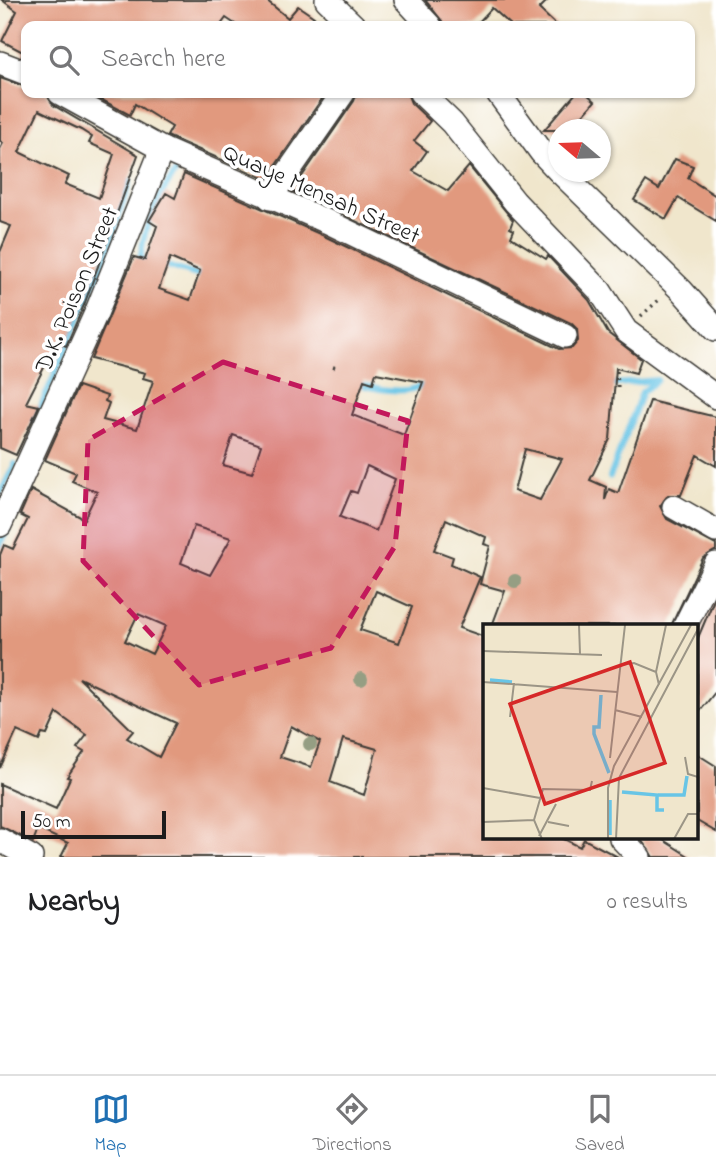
<!DOCTYPE html>
<html lang="en">
<head>
<meta charset="utf-8">
<style>
	:root { --surface:#fff; --page:#f2f2f2; --text:#202124; --muted:#757577; --line:#e0e0e0; --accent:#1f6fb2 }
	body { margin:0; font-family:"Indie Flower",sans-serif; background:var(--page); color:var(--text) }
	.compass { position:absolute; left:548px; top:119px; width:63px; height:63px; border-radius:50%; background:var(--surface); box-shadow:0 2px 5px #0004; rotate:289deg }
	.scale { position:absolute; left:21px; bottom:18px; width:145px; box-sizing:border-box; padding-left:7px; border:4px solid #1c1c1c; border-top:0; font-size:19px; line-height:24px; white-space:nowrap; color:#1c1c1c; -webkit-text-stroke:5px #fff; paint-order:stroke }
	.list { margin:0; padding:0; list-style:none }
	h2 { display:flex; justify-content:space-between; align-items:center; height:91px; margin:0; padding:0 28px; font-size:30px }
	h2 small { font-size:23px; font-weight:400; color:var(--muted) }
	.icon { flex:none; width:38px; height:38px; fill:none; stroke:currentColor; stroke-width:2; stroke-linecap:round; stroke-linejoin:round }
	.map { position:relative; flex:none; width:716px; height:857px; overflow:hidden }
	.search { position:absolute; background:var(--surface); box-shadow:0 2px 5px #0004; left:21px; right:21px; top:21px; height:77px; display:flex; align-items:center; gap:18px; box-sizing:border-box; padding:0 24px; border-radius:14px; color:var(--muted); font-size:26px }
	.sheet { height:217px; background:var(--surface) }
	nav { display:flex; justify-content:space-around; align-items:center; box-sizing:border-box; height:98px; border-top:2px solid var(--line); background:var(--surface); font-size:19px; color:var(--muted) }
	nav a { display:grid; justify-items:center; gap:4px }
	nav .on { color:var(--accent) }
	.map>svg:first-child { display:block }
</style>
</head>
<body>
<div class="map">
<svg width="716" height="857" viewBox="0 0 716 857">
	<rect width="100%" height="100%" fill="#fff"/>
	<filter id="ink" filterUnits="userSpaceOnUse"><feTurbulence type="fractalNoise" baseFrequency=".0143" numOctaves="2"/><feDisplacementMap in="SourceGraphic" scale="14" xChannelSelector="R" yChannelSelector="G"/><feConvolveMatrix kernelMatrix="1 2 1 2 8 2 1 2 1" color-interpolation-filters="sRGB"/></filter>
	<filter id="wash" filterUnits="userSpaceOnUse"><feTurbulence type="fractalNoise" baseFrequency=".00686" numOctaves="4" result="noise"/><feDisplacementMap in="SourceGraphic" scale="28" xChannelSelector="R" yChannelSelector="G"/><feGaussianBlur stdDeviation="1.57" result="paint"/><feColorMatrix in="noise" values="0 0 0 0 0 0 0 0 0 0 0 0 0 0 0 0 0 1.4 0 .05"/><feComposite in="paint" operator="in"/></filter>
	<g filter="url(#wash)">
		<rect width="100%" height="100%" fill="#f0e6cc"/>
		<g fill="none" stroke-linecap="round" stroke-linejoin="round">
			<!-- stream -->
			<g stroke="#68c5e6" stroke-width="6">
				<path d="M141 258 206 278"/>
				<path d="M140 260C146 220 153 204 177 170"/>
				<path d="M111 304 126 280"/>
				<path d="M355 383C372 388 390 392 408 390 416 389 421 384 430 386"/>
				<path d="M606 385 657 380"/>
				<path d="M34 422 107 255 130 181"/>
				<path d="M610 477 642 392 656 381"/>
				<path d="M0 494 15 464"/>
				<path d="M0 545 7 530"/>
			</g>
		</g>
		<g id="blocks">
			<!-- building -->
			<g fill="#e1997e" fill-rule="evenodd">
				<path d="M2 0H266L288 18 298 6 314 17 307 26H238L226 18 220 26H26V58L22 56 23 52 2 41 17 11Z"/>
				<path d="M425 0H548L539 9 557 26H512L492 8 475 26H446Z"/>
				<path d="M0 78 26 87V93H46L53 105 138 155 84 305 66 346 57 342 26 403 39 406 16 455 0 448V252L11 226 0 222V149L3 143 0 141ZM39 110 81 130 92 137 89 143 114 154 99 198 65 184 69 176 19 152Z"/>
				<path d="M89 93H326L266 179 167 136 172 127 135 104 130 115Z"/>
				<path d="M357 93H407L411 103 430 121 414 141 427 151 413 171 448 191 469 166 513 220 510 228 514 230 511 237 546 259 548 256 589 300 608 333 641 359 636 373 616 368 610 439 590 480 606 487 605 500 609 489 618 493 650 401 716 417V466L697 455 681 495H668L660 506 667 519 716 545V550L703 558 671 626H492L505 591 480 584 490 546 484 544 486 537 446 519 434 550 453 557 451 564 480 577 459 628 485 637V838H562L580 847 584 839 618 857H61L68 843 38 829 33 842 0 826V784L56 809 70 778 67 777 84 752 77 748 87 735 57 713 47 735 42 734 39 741 17 731 0 768V555L4 545 13 549 28 519 20 515 31 490 84 519 97 492 72 481 76 473 45 460 78 386 107 396 105 401 109 403 103 420 137 429 153 381 143 378 145 373 91 359 134 257 145 260 157 226 149 221 166 193 175 198 184 174 322 235 559 349 572 348 578 341 577 329 571 323 292 191 354 101ZM170 258 200 271 190 300 159 289ZM376 373 423 382 404 435 352 415 364 380 373 383ZM233 435 261 445 252 473 223 465ZM525 449 562 459 540 500 514 491ZM367 466 395 479 376 531 340 517 351 491 357 493ZM194 526 231 538 210 575 181 563ZM376 591 412 607 399 643 360 630ZM138 614 166 626 152 654 125 641ZM79 678 176 723 159 757 127 738 133 731ZM291 726 320 742 311 767 280 757ZM343 739 377 749 364 795 330 782Z"/>
				<path d="M576 93H586L595 101 570 130H544Z"/>
				<path d="M675 159 693 166 688 178 716 196V221L678 198 666 219 634 200 646 181 659 189Z"/>
				<path d="M716 595V691L697 715V640Z"/>
				<path d="M697 754 716 766V832L697 821Z"/>
				<path d="M640 838H660L690 857H653Z"/>
			</g>
		</g>
	</g>
	<g filter="url(#ink)">
		<use href="#blocks" fill-opacity="0" stroke="#3c3a36" stroke-width="2"/>
		<g fill="none" stroke-linecap="round" stroke-linejoin="round">
			<!-- minor casing -->
			<g stroke="#3c3a36" stroke-width="26">
				<g id="minor">
					<path d="M327 0 354 26"/>
					<path d="M406 0 430 26"/>
					<path d="M0 63 26 73"/>
					<path d="M60 93 162 149 328 222 565 336"/>
					<path d="M421 93 452 123 515 202 600 291 626 331 716 397"/>
					<path d="M498 93 541 152 558 170"/>
					<path d="M560 172 681 290 716 329"/>
					<path d="M270 198 343 93"/>
					<path d="M674 507 716 531"/>
					<path d="M0 525 97 311 162 149"/>
					<path d="M685 626 716 564"/>
					<path d="M621 838 639 857"/>
					<path d="M0 840 31 857"/>
				</g>
			</g>
			<!-- path -->
			<g stroke="#3c3a36" stroke-width="3.5" stroke-dasharray="2 5" stroke-linecap="butt">
				<path d="M641 316 661 298"/>
				<path d="M333 367 339 369"/>
				<path d="M617 371 618 390"/>
			</g>
			<!-- minor -->
			<use href="#minor" stroke="#fff" stroke-width="23"/>
		</g>
		<!-- trees -->
		<g fill="#959e83">
			<circle cx="515" cy="581" r="7"/>
			<circle cx="361" cy="679" r="7"/>
			<circle cx="310" cy="744" r="7"/>
		</g>
	</g>
	<!-- marked area -->
	<path fill="#c2185b" fill-opacity="0.2" stroke="#c2185b" stroke-width="5" stroke-dasharray="14 9" stroke-linejoin="round" d="M223 362 408 421 395 546 331 648 199 685 83 561 88 440Z"/>
	<g text-anchor="middle" stroke-width="7" stroke-linejoin="round" paint-order="stroke">
		<!-- street labels -->
		<g font-size="24" fill="#1c1c1c" stroke="#fff">
			<text transform="translate(322 193) rotate(24)" y="8">Quaye Mensah Street</text>
			<text transform="translate(76 289) rotate(-67)" y="8">D.K. Poison Street</text>
		</g>
	</g>
	<!-- overview -->
	<g transform="translate(483 624)">
		<rect width="215" height="215" fill="#f0e6cc"/>
		<path fill="none" stroke="#68c5e6" stroke-width="3.5" d="M7 56 29 58M118 71 116 103H111V110L126 149M139 168 174 171V186H181M175 171H201L204 152M127 176V211"/>
		<path fill="none" stroke="#9b9586" stroke-width="2" d="M96 1 97 30M0 27 119 31M138 41 151 39 173 48M0 58 134 68M176 61 173 48 183 1M132 86 159 93M27 93 31 59M202 133 205 150 215 153M127 134 142 1M0 164 57 174M0 198 51 196M65 198 86 202M56 212 73 180M59 215 51 196 60 165 107 166 109 157M125 215V164L131 142 208 1M133 215 136 154 215 5M191 215 205 190H215"/>
		<path fill="#d62828" fill-opacity="0.15" stroke="#d62828" stroke-width="3.5" d="M147 38 182 139 62 180 27 80Z"/>
		<rect width="215" height="215" fill="none" stroke="#1c1c1c" stroke-width="3.5"/>
	</g>
</svg>
<svg class="compass" viewBox="-18 -18 36 36"><path d="M0-13l5 13h-10z" fill="#e53935"/><path d="M0 13l5-13h-10z" fill="#757577"/></svg>
<div class="scale">50 m</div>
<div class="search"><svg class="icon" aria-label="search" viewBox="0 0 24 24"><circle cx="10" cy="10" r="6"/><path d="M15 15l6 6"/></svg>Search here</div>
</div>
<section class="sheet">
<h2>Nearby<small>0 results</small></h2>
<ul class="list">
</ul>
</section>
<nav>
<a class="on"><svg class="icon" aria-label="map" viewBox="0 0 24 24"><path d="M3 6l6-2 6 2 6-2v14l-6 2-6-2-6 2zM9 4v14M15 6v14"/></svg>Map</a>
<a><svg class="icon" aria-label="directions" viewBox="0 0 24 24"><path d="M12 3l9 9-9 9-9-9zM9 14v-3h6M13 9l2 2-2 2"/></svg>Directions</a>
<a><svg class="icon" aria-label="saved" viewBox="0 0 24 24"><path d="M7 4h10v16l-5-4-5 4z"/></svg>Saved</a>
</nav>
</body>
</html>
